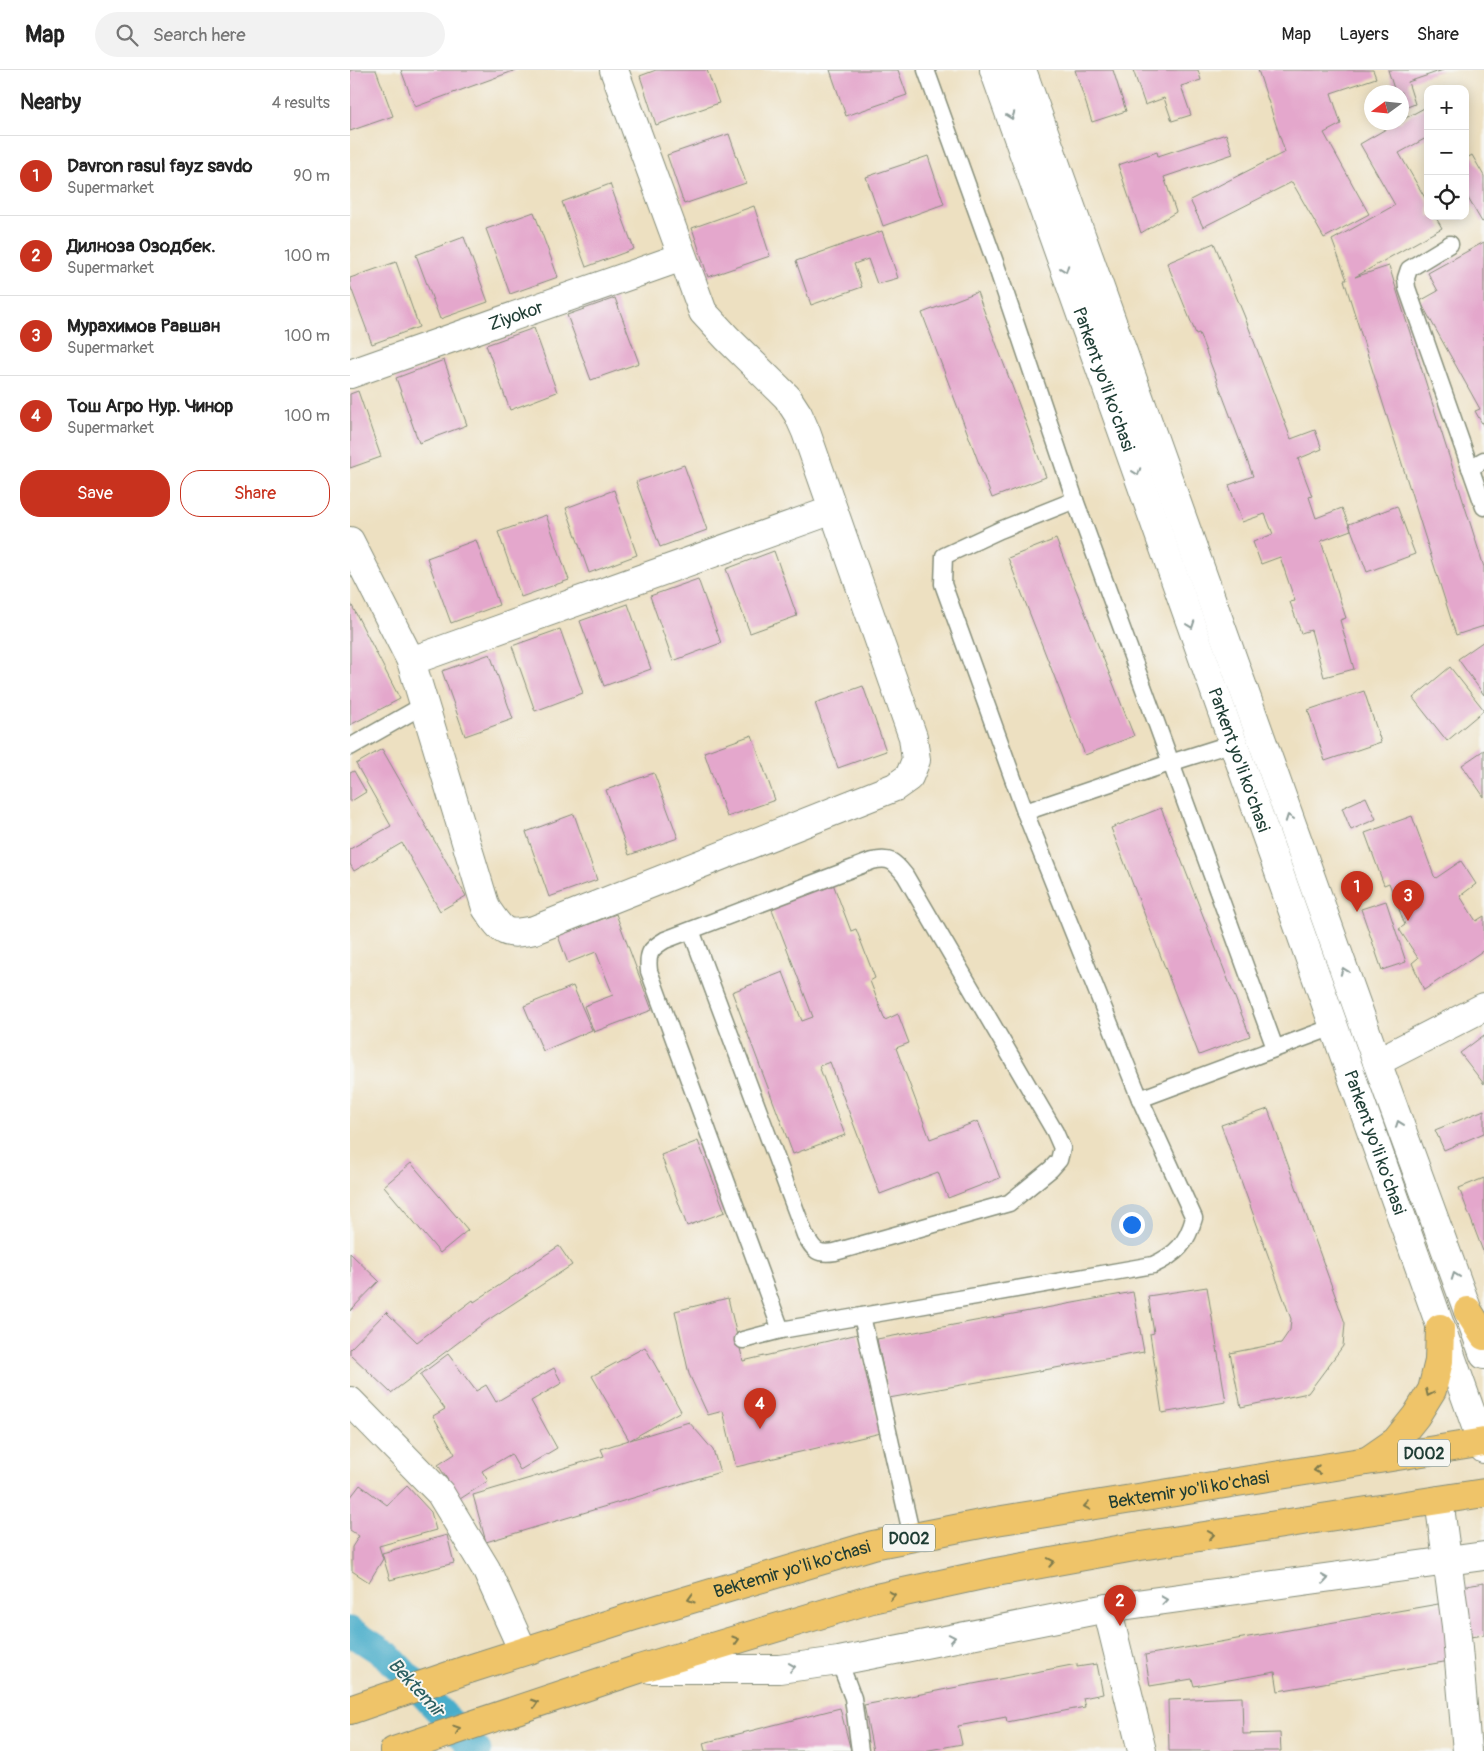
<!DOCTYPE html>
<html lang="en">
<head>
<meta charset="utf-8">
<style>
  body { margin:0; font-family:Pangolin,sans-serif; background:#f2f2f2; color:#222 }
  .controls { position:absolute; right:15px; top:15px; display:grid; overflow:hidden; border-radius:10px; box-shadow:0 2px 12px #0003 }
  .controls button { width:45px; height:45px; display:grid; place-items:center; padding:0; border:0; border-bottom:1px solid #e0e0e0; background:#fff; color:#222; font:25px sans-serif }
  .compass { position:absolute; left:1014px; top:15px; width:45px; height:45px; border-radius:50%; background:#fff; box-shadow:0 2px 12px #0003; rotate:255deg }
  .you { position:absolute; left:781px; top:1154px; width:18px; height:18px; margin:-12px; border:4px solid #fff; border-radius:50%; background:#1a73e8; box-shadow:0 0 0 8px #1a73e833 }
  .badge { display:grid; place-items:center; width:32px; height:32px; border-radius:50%; background:#c8321e; color:#fff; font-size:16px; font-weight:700 }
  .pin { position:absolute; translate:-50% -41px; filter:drop-shadow(0 1px 2px #0008) }
  .pin::after { content:''; position:absolute; top:26px; width:18px; height:15px; background:inherit; clip-path:polygon(0 0,100% 0,50% 100%) }
  .list { margin:0; padding:0; list-style:none }
  h2 { display:flex; justify-content:space-between; align-items:center; height:65px; margin:0; padding:0 20px; font-size:21px }
  h2 small { font-size:16px; font-weight:400; color:#767676 }
  .list li { display:grid; grid-template-columns:32px 1fr auto; gap:15px; align-items:center; box-sizing:border-box; height:80px; padding:0 20px; border-top:1px solid #e0e0e0 }
  .list b { display:block; font-size:19px; white-space:nowrap }
  .list p { margin:0; font-size:16px; white-space:nowrap; color:#767676 }
  .list em { font-size:16px; font-style:normal; color:#767676 }
  .actions { display:flex; gap:10px; padding:15px 20px }
  .actions a { flex:1; padding:11px 0; border:1px solid #c8321e; border-radius:20px; text-align:center; font-size:18px; color:#c8321e }
  .actions .main { background:#c8321e; color:#fff }
  .icon { flex:none; width:28px; height:28px; fill:none; stroke:currentColor; stroke-width:2; stroke-linecap:round; stroke-linejoin:round }
  .map { position:relative; flex:none; width:1134px; height:1681px; overflow:hidden }
  header { display:flex; align-items:center; gap:30px; box-sizing:border-box; height:70px; padding:0 25px; background:#fff; border-bottom:1px solid #e0e0e0 }
  header strong { font-size:24px }
  nav { display:flex; gap:28px; margin-inline-start:auto; font-size:18px }
  .search { width:350px; height:45px; background:#f2f2f2; display:flex; align-items:center; gap:12px; box-sizing:border-box; padding:0 18px; border-radius:28px; color:#767676; font-size:19px }
  main { display:flex }
  aside { flex:1; background:#fff }
  .map>svg:first-child { display:block }
</style>
</head>
<body>
<header>
<strong>Map</strong>
<div class="search"><svg class="icon" aria-label="search" viewBox="0 0 24 24"><circle cx="10" cy="10" r="6"/><path d="M15 15l6 6"/></svg>Search here</div>
<nav><a>Map</a><a>Layers</a><a>Share</a></nav>
</header>
<main>
<aside>
<h2>Nearby<small>4 results</small></h2>
<ul class="list">
<li><span class="badge">1</span><div><b>Davron rasul fayz savdo</b><p>Supermarket</p></div><em>90 m</em></li>
<li><span class="badge">2</span><div><b>Дилноза Озодбек.</b><p>Supermarket</p></div><em>100 m</em></li>
<li><span class="badge">3</span><div><b>Мурахимов Равшан</b><p>Supermarket</p></div><em>100 m</em></li>
<li><span class="badge">4</span><div><b>Тош Агро Нур. Чинор</b><p>Supermarket</p></div><em>100 m</em></li>
</ul>
<div class="actions"><a class="main">Save</a><a>Share</a></div>
</aside>
<div class="map">
<svg width="1134" height="1681" viewBox="0 0 1134 1681">
  <rect width="100%" height="100%" fill="#f6f6f2"/>
  <filter id="ink" filterUnits="userSpaceOnUse"><feTurbulence type="fractalNoise" baseFrequency=".02" numOctaves="2"/><feDisplacementMap in="SourceGraphic" scale="10" xChannelSelector="R" yChannelSelector="G"/><feConvolveMatrix kernelMatrix="1 2 1 2 8 2 1 2 1" color-interpolation-filters="sRGB"/></filter>
  <filter id="wash" filterUnits="userSpaceOnUse"><feTurbulence type="fractalNoise" baseFrequency=".0096" numOctaves="4" result="noise"/><feDisplacementMap in="SourceGraphic" scale="20" xChannelSelector="R" yChannelSelector="G"/><feGaussianBlur stdDeviation="1.12" result="paint"/><feColorMatrix in="noise" values="0 0 0 0 0 0 0 0 0 0 0 0 0 0 0 0 0 1.4 0 .05"/><feComposite in="paint" operator="in"/></filter>
  <g filter="url(#wash)">
    <rect width="100%" height="100%" fill="#ede0c1"/>
    <g fill="none" stroke-linecap="round" stroke-linejoin="round">
      <path stroke="#4aadca" stroke-width="29" d="M0,1561L37,1585L127,1681"/>
    </g>
    <g id="blocks">
      <g fill="#e4a7cc">
        <path d="M0,0H26L43,46L0,61Z"/>
        <path d="M51,0H166L65,37Z"/>
        <path d="M306,0H357L369,33L306,55L290,6Z"/>
        <path d="M480,0H548L557,25L496,46Z"/>
        <path d="M725,0H763L776,41L742,52Z"/>
        <path d="M783,0H848L851,10L831,16L841,45L822,51L814,28L795,35Z"/>
        <path d="M908,0H1023L1026,8L981,23L991,54L974,63L1019,144L974,168L942,112L853,157L840,130L935,82Z"/>
        <path d="M1038,0H1093L1058,12L1065,34L1052,39V22H1045Z"/>
        <path d="M1078,36V67L1049,83L1078,133V146H1085L1092,158L1005,207L1039,196L1134,497V556L1106,565L994,210H997L982,170L1045,135L1010,74L1048,52H1052V50Z"/>
        <path d="M379,64L396,113L334,134L317,85Z"/>
        <path d="M876,64L883,84L814,107L826,142L791,163L768,95L807,82L808,86Z"/>
        <path d="M1122,85L1134,106V151L1132,152L1115,123V89Z"/>
        <path d="M578,86L594,134L533,156L516,107Z"/>
        <path d="M260,114L284,179L236,197L212,132Z"/>
        <path d="M404,136L420,186L358,207L342,158Z"/>
        <path d="M184,142L208,207L160,224L136,159Z"/>
        <path d="M532,161L548,208L527,214L518,189L504,194L512,217L461,235L446,191Z"/>
        <path d="M114,167L138,232L90,249L66,185Z"/>
        <path d="M1134,172V357L1125,341L1130,339L1070,231L1088,221L1078,203Z"/>
        <path d="M864,173L894,245L941,369L965,360L972,379L948,389L962,426L959,427L966,448L992,438L1001,460L971,471L996,548L990,550L1004,599L974,607L961,560L951,563L940,532L945,531L930,487L911,494L903,472L923,464L915,444L892,452L879,415L903,406L849,263L846,264L817,193Z"/>
        <path d="M46,192L69,257L22,274L0,215V208Z"/>
        <path d="M627,222L696,407L642,428L572,243Z"/>
        <path d="M265,228L289,293L241,310L217,245Z"/>
        <path d="M184,258L207,322L160,340L136,275Z"/>
        <path d="M94,290L117,355L69,373L46,308Z"/>
        <path d="M8,321L31,387L0,398V324Z"/>
        <path d="M334,395L357,460L310,477L286,412Z"/>
        <path d="M264,420L287,485L239,503L216,438Z"/>
        <path d="M1047,436L1065,484L1017,502L999,454Z"/>
        <path d="M196,445L219,510L171,527L148,462Z"/>
        <path d="M706,469L784,666L735,685L658,488Z"/>
        <path d="M126,470L149,535L101,553L77,488Z"/>
        <path d="M424,481L447,546L400,563L376,499Z"/>
        <path d="M348,509L371,573L323,591L300,526Z"/>
        <path d="M0,532L50,629L0,655Z"/>
        <path d="M278,534L301,599L254,616L230,551Z"/>
        <path d="M210,559L233,623L185,641L162,576Z"/>
        <path d="M1134,571V625L1108,589Z"/>
        <path d="M140,584L163,649L115,666L92,601Z"/>
        <path d="M1100,597L1134,640L1097,671L1063,628Z"/>
        <path d="M513,616L536,681L488,698L465,633Z"/>
        <path d="M1014,621L1031,672L975,691L958,640Z"/>
        <path d="M402,665L425,730L377,747L354,682Z"/>
        <path d="M32,679L116,826L90,841L52,773L4,801L0,794V779L41,756L6,694Z"/>
        <path d="M1134,680V727L1112,695Z"/>
        <path d="M4,701L16,722L0,732V703Z"/>
        <path d="M304,703L328,768L279,785L256,720Z"/>
        <path d="M1016,727L1026,749L1001,760L992,738Z"/>
        <path d="M811,738L900,966L849,985L761,758Z"/>
        <path d="M224,744L247,810L199,827L176,762Z"/>
        <path d="M1062,746L1084,806L1086,808L1111,791L1126,814L1110,826L1126,851L1134,846V880L1074,920L1062,893L1068,888L1049,859L1055,855L1039,813L1034,815L1015,763Z"/>
        <path d="M482,811L501,861L506,859L525,908L520,911L535,950L548,944L559,973L546,978L580,1069L628,1051L650,1108L598,1128L588,1102L530,1124L480,992L469,996L495,1065L443,1084L382,922L433,902L452,951L463,947L420,834Z"/>
        <path d="M1036,831L1056,892L1032,900L1011,839Z"/>
        <path d="M266,844L302,940L244,962L234,936L263,925L246,882L218,893L208,866Z"/>
        <path d="M223,916L242,960L193,981L174,936Z"/>
        <path d="M1134,965V1014L1110,983Z"/>
        <path d="M918,1039L995,1253L993,1276L958,1323L891,1337L880,1283L931,1273L940,1260L941,1249L871,1055Z"/>
        <path d="M1134,1040V1063L1094,1080L1085,1060Z"/>
        <path d="M348,1071L375,1142L337,1156L311,1085Z"/>
        <path d="M61,1093L118,1160L90,1183L34,1116Z"/>
        <path d="M1134,1108V1184L1109,1118Z"/>
        <path d="M209,1176L222,1195L138,1250L41,1323L0,1284V1279L36,1242L67,1272L123,1230L124,1232Z"/>
        <path d="M0,1183L29,1211L0,1241Z"/>
        <path d="M857,1217L876,1332L812,1343L800,1264L804,1263L798,1226Z"/>
        <path d="M783,1222L794,1282L539,1328L527,1269Z"/>
        <path d="M378,1228L393,1291L508,1264L531,1363L386,1397L373,1341L358,1345L339,1304L325,1241Z"/>
        <path d="M295,1277L331,1341L280,1370L339,1352L363,1380L370,1402L136,1472L123,1425L254,1386L251,1379L279,1370L242,1306Z"/>
        <path d="M98,1284L126,1321L136,1315L146,1332L204,1298L212,1313L181,1331L207,1378L170,1400L161,1384L132,1401L138,1411L110,1429L88,1395L105,1384L83,1346L95,1339L70,1305Z"/>
        <path d="M10,1415L37,1435L57,1416L81,1442L86,1460L29,1476L33,1489L19,1512L2,1501V1477L9,1466L0,1460V1428Z"/>
        <path d="M97,1465L104,1493L40,1510L32,1483Z"/>
        <path d="M1134,1513V1565L1120,1567L1111,1517Z"/>
        <path d="M1094,1533L1105,1590L928,1621L925,1602L844,1616L842,1609L800,1616L795,1585Z"/>
        <path d="M727,1594V1597L747,1594L753,1624L733,1628L735,1637L657,1652L656,1647L608,1656L612,1674L574,1681H523L514,1635Z"/>
        <path d="M892,1627L893,1664L930,1663L931,1681H819L818,1630Z"/>
        <path d="M490,1638L501,1681H355L353,1673Z"/>
      </g>
    </g>
  </g>
  <g filter="url(#ink)">
    <use href="#blocks" fill-opacity="0" stroke="#868e7a" stroke-width="1"/>
    <g fill="none" stroke-linecap="round" stroke-linejoin="round">
      <defs>
        <g id="service">
          <path d="M576,0L646,195L725,430L925,978"/>
          <path d="M1100,174L1059,199L1056,208L1057,218L1134,437"/>
          <path d="M1120,398L1134,390"/>
          <path d="M0,677L74,635"/>
          <path d="M675,742L820,693L883,673"/>
          <path d="M341,860L455,1165C464,1180 466,1185 485,1182L659,1133L701,1099L709,1090L712,1078L705,1062L555,805C544,791 540,787 522,791L315,870C300,879 297,883 299,901L431,1260"/>
          <path d="M790,1029L983,957"/>
          <path d="M512,1246L803,1195C827,1184 837,1173 844,1148L790,1029L675,742L593,514L594,486L650,460L725,430"/>
          <path d="M393,1270L431,1260L512,1246L562,1467"/>
          <path d="M489,1591L503,1628L510,1681"/>
        </g>
        <g id="minor">
          <path id="s1" d="M0,304L332,187"/>
          <path d="M0,471L61,591L136,838C153,863 154,866 184,860L545,717L559,707L566,690L563,667L456,362L448,344L437,327L377,268L353,242L264,0"/>
          <path d="M61,591L483,440"/>
          <path d="M1027,992L1134,937"/>
          <path d="M0,1331L90,1423L136,1499L173,1581"/>
          <path d="M1089,1430L1106,1556L1117,1681"/>
          <path d="M757,1538L792,1681"/>
          <path d="M300,1599H429L489,1591L757,1538L1134,1486"/>
        </g>
        <g id="tertiary">
          <path id="s2" d="M644,0L1134,1379"/>
          <path d="M672,0L1027,992L1134,1285"/>
        </g>
        <g id="trunk">
          <path d="M1118,1241L1134,1266"/>
          <path d="M1020,1389L1046,1371L1066,1346L1082,1320L1089,1291L1090,1258"/>
          <path id="s3" d="M0,1640L116,1600L281,1547L523,1475L646,1451L1134,1372"/>
          <path d="M44,1681L289,1599L522,1529L646,1502L784,1477L1134,1423"/>
        </g>
      </defs>
      <use href="#service" stroke="#868e7a" stroke-width="19"/>
      <use href="#minor" stroke="#868e7a" stroke-width="30"/>
      <use href="#tertiary" stroke="#868e7a" stroke-width="30"/>
      <use href="#trunk" stroke="#868e7a" stroke-width="30"/>
      <use href="#service" stroke="#fff" stroke-width="16"/>
      <use href="#minor" stroke="#fff" stroke-width="28"/>
      <use href="#tertiary" stroke="#fff" stroke-width="28"/>
      <use href="#trunk" stroke="#efc469" stroke-width="28"/>
    </g>
    <defs><path id="oneway-chevron" d="M-2-3.5L2.5 0L-2 3.5" fill="none" stroke-width="1.6" stroke-linecap="round" stroke-linejoin="round" transform="scale(1.25)"/></defs>
    <g stroke="#8f9e9a">
      <use href="#oneway-chevron" transform="translate(661 46) rotate(70)"/>
      <use href="#oneway-chevron" transform="translate(715 199) rotate(70)"/>
      <use href="#oneway-chevron" transform="translate(787 402) rotate(70)"/>
      <use href="#oneway-chevron" transform="translate(841 555) rotate(70)"/>
      <use href="#oneway-chevron" transform="translate(939 748) rotate(-110)"/>
      <use href="#oneway-chevron" transform="translate(994 901) rotate(-110)"/>
      <use href="#oneway-chevron" transform="translate(1049 1054) rotate(-110)"/>
      <use href="#oneway-chevron" transform="translate(1105 1206) rotate(-110)"/>
      <use href="#oneway-chevron" transform="translate(975 1509) rotate(-8)"/>
      <use href="#oneway-chevron" transform="translate(814 1530) rotate(-8)"/>
      <use href="#oneway-chevron" transform="translate(602 1568) rotate(-11)"/>
      <use href="#oneway-chevron" transform="translate(442 1597) rotate(-8)"/>
    </g>
    <g stroke="#7d7a4c">
      <use href="#oneway-chevron" transform="translate(1079 1323) rotate(115)"/>
      <use href="#oneway-chevron" transform="translate(967 1400) rotate(171)"/>
      <use href="#oneway-chevron" transform="translate(737 1436) rotate(171)"/>
      <use href="#oneway-chevron" transform="translate(861 1465) rotate(-9)"/>
      <use href="#oneway-chevron" transform="translate(701 1492) rotate(-10)"/>
      <use href="#oneway-chevron" transform="translate(542 1525) rotate(-12)"/>
      <use href="#oneway-chevron" transform="translate(341 1529) rotate(163)"/>
      <use href="#oneway-chevron" transform="translate(386 1570) rotate(-17)"/>
      <use href="#oneway-chevron" transform="translate(185 1633) rotate(-18)"/>
      <use href="#oneway-chevron" transform="translate(107 1659) rotate(-19)"/>
    </g>
  </g>
  <g text-anchor="middle" stroke-width="4" stroke-linejoin="round" paint-order="stroke">
    <g fill="#f6f6f2" stroke="#60746d" stroke-width="1">
      <rect x="1048" y="1369.5" width="52" height="27" rx="4"/>
      <rect x="533" y="1454.5" width="52" height="27" rx="4"/>
    </g>
    <g font-size="16" font-weight="bold" fill="#1f3d34">
      <text x="1074" y="1389">D002</text>
      <text x="559" y="1474">D002</text>
    </g>
    <g font-size="18" fill="#1f3d34" stroke="#f6f6f2">
      <text dy="6" stroke="none"><textPath href="#s1" startOffset="176">Ziyokor</textPath></text>
      <text dy="6" stroke="none"><textPath href="#s2" startOffset="328">Parkent yo'li ko'chasi</textPath></text>
      <text dy="6" stroke="none"><textPath href="#s2" startOffset="732">Parkent yo'li ko'chasi</textPath></text>
      <text dy="6" stroke="none"><textPath href="#s2" startOffset="1138">Parkent yo'li ko'chasi</textPath></text>
      <text dy="6" stroke="none"><textPath href="#s3" startOffset="869">Bektemir yo'li ko'chasi</textPath></text>
      <text dy="6" stroke="none"><textPath href="#s3" startOffset="464">Bektemir yo'li ko'chasi</textPath></text>
    </g>
    <g font-size="19" font-style="italic" fill="#2c5f61" stroke="#f6f6f2">
      <text transform="translate(67 1617) rotate(47)" y="7">Bektemir</text>
    </g>
  </g>
</svg>
<div class="controls">
<button>+</button>
<button>−</button>
<button><svg class="icon" aria-label="locate" viewBox="0 0 24 24"><circle cx="12" cy="12" r="6"/><path d="M12 2v4M12 18v4M2 12h4M18 12h4"/></svg></button>
</div>
<svg class="compass" viewBox="-18 -18 36 36"><path d="M0-13l5 13h-10z" fill="#e53935"/><path d="M0 13l5-13h-10z" fill="#767676"/></svg>
<div class="you"></div>
<div class="pin badge" style="left:1007px;top:842px">1</div>
<div class="pin badge" style="left:770px;top:1556px">2</div>
<div class="pin badge" style="left:1058px;top:851px">3</div>
<div class="pin badge" style="left:410px;top:1359px">4</div>
</div>
</main>
</body>
</html>
